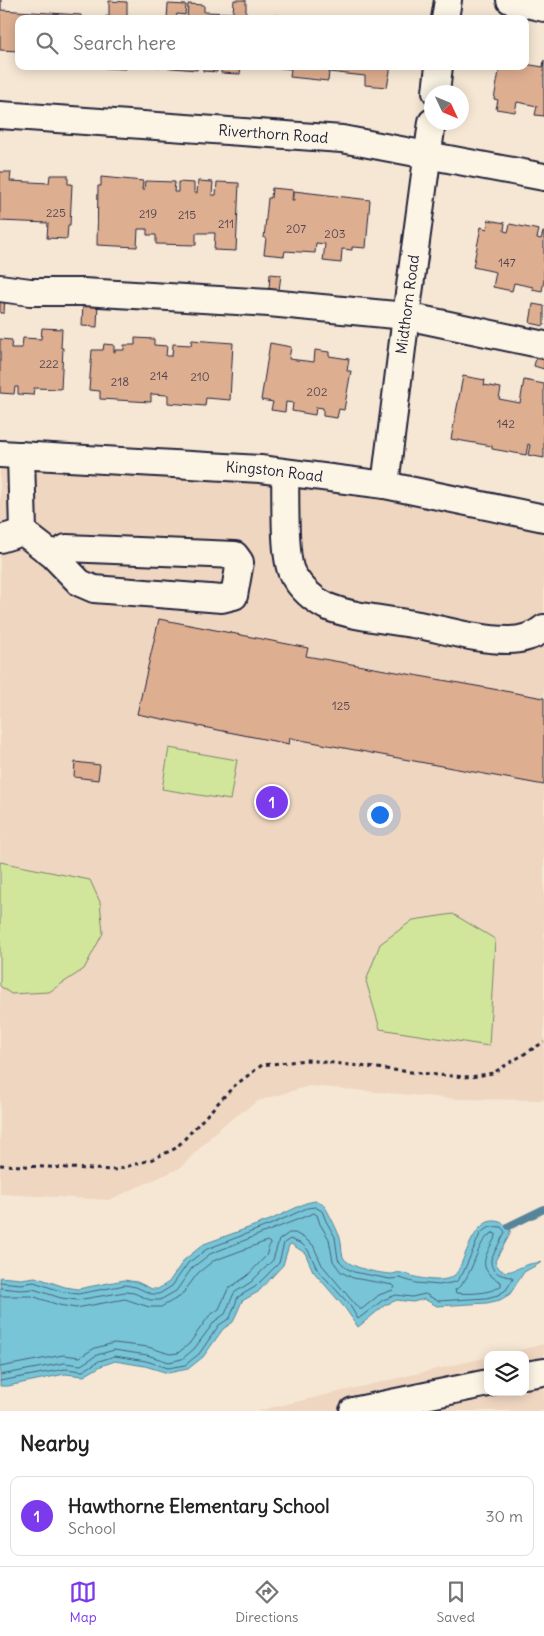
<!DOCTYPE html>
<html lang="en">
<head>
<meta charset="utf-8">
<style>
  body { margin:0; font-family:Delius,sans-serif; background:#f6f6f6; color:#222 }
  .controls { position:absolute; right:15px; bottom:15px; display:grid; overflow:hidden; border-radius:10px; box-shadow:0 2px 12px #0003 }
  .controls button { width:45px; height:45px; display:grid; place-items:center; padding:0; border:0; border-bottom:1px solid #e0e0e0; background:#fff; color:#222; font:25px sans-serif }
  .compass { position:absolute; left:424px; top:85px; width:45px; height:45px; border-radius:50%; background:#fff; box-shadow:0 2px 12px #0003; rotate:134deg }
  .you { position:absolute; left:379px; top:814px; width:18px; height:18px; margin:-12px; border:4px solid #fff; border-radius:50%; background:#1a73e8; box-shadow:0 0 0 8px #1a73e833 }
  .badge { display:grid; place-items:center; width:32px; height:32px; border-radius:50%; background:#7c3aed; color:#fff; font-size:16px; font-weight:700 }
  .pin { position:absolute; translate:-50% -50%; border:2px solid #fff; box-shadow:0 1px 5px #0006 }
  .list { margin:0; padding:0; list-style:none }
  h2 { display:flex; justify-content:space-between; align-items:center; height:65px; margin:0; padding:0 20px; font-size:21px }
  h2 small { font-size:16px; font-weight:400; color:#767676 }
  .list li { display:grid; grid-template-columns:32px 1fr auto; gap:15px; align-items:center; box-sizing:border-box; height:80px; margin:0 10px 10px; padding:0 10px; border:1px solid #e0e0e0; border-radius:10px }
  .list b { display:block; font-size:19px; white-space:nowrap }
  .list p { margin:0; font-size:16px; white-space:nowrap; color:#767676 }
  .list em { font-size:16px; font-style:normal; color:#767676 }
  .icon { flex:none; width:28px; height:28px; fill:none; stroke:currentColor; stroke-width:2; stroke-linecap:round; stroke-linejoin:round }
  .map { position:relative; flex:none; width:544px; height:1411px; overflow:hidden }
  .search { position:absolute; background:#fff; box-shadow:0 2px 12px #0003; left:15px; right:15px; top:15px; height:55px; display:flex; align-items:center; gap:12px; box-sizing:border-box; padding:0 18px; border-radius:10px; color:#767676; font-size:19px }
  .sheet { height:155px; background:#fff }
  nav { display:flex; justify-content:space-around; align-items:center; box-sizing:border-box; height:70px; border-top:1px solid #e0e0e0; background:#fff; font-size:14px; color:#767676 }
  nav a { display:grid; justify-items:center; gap:2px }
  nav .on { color:#7c3aed }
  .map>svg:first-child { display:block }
</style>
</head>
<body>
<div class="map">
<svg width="544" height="1411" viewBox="0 0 544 1411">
  <rect width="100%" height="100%" fill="#f6e7d4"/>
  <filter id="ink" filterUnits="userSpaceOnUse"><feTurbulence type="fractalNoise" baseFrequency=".02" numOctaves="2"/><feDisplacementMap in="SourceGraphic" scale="10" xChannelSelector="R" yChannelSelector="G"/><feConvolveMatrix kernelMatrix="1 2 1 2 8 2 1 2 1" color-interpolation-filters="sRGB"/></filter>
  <g filter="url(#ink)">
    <g fill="#efd6c0">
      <path d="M0,454L260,469L544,518V1100L457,1099L309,1086L258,1101L222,1126L180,1168L109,1200L0,1194Z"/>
      <path d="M544,1344V1411H257L488,1357V1392H525V1355H500Z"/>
    </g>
    <g fill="#d2e69b" stroke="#7a846b">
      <path d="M169,748L237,760L230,800L162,789Z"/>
      <path d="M0,862L90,880L100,902L103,933L84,969L49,992L11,994L0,986Z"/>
      <path d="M453,914L495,939L489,1046L380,1029L366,981L380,944L413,920Z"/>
    </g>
    <path fill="#78c5d7" stroke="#568499" d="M315,1201C320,1202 322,1203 325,1207C327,1209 340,1236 340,1238C342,1244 341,1252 343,1257C348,1268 382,1274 393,1274C396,1273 398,1272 401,1273C406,1273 411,1276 415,1277C429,1280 450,1284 458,1271C468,1250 480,1202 511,1229L509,1236L495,1261C502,1281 517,1267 530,1264C533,1263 538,1263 542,1262L524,1272L510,1294L500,1300L487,1303L437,1306L424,1299L413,1302L397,1300L385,1305L358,1327L345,1308L313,1271L305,1253L291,1244L289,1245L283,1265L258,1292L242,1301L233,1322L223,1329L203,1357L188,1369L168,1373L145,1366L115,1361L101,1366L84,1376L65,1374L8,1386H0V1277L21,1279L35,1277L65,1287L78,1289L124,1280L137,1282L152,1289H158L169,1282L184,1260L204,1244L270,1220L306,1203Z"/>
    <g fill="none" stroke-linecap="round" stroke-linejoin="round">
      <g stroke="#446379" stroke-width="1">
        <path d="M493,1233L496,1234V1236C485,1256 475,1269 501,1282V1286C489,1294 470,1294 456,1293L455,1290C475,1278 475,1239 493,1233Z"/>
        <path d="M0,1282L21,1284L34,1282L63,1292L78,1294L125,1285L136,1287L151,1294H159L172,1286L188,1263L207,1249L272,1224L307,1208L315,1207L322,1211L326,1221L335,1237L338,1259L346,1268L354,1272L390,1279L400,1278L416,1283L439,1285L456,1282L463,1273L480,1234C486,1227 493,1226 501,1227L505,1232L491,1259C490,1272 500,1276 512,1277L513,1279L506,1290L498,1295L486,1298L438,1301L425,1294L412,1297L396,1295L383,1300L358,1319L349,1304L317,1269L308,1250L302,1244L290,1239L284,1243L279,1263L255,1287L238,1297L230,1318L219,1325L199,1354L185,1365L168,1368L146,1361L115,1356L99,1361L83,1371L65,1369L0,1381"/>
        <path d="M0,1288L21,1290L33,1289L61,1298L77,1300L125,1292L134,1293L150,1300H160L176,1291L192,1268L210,1254L314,1213L317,1215L320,1224L329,1239L333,1261L341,1272L353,1278L393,1285L395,1287L393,1290L379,1295L362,1309H359L322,1265L313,1245L304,1238L295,1233H289L279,1240L273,1260L251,1282L234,1293L225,1314L215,1321L194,1349L182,1359L169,1362L147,1355L114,1350L97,1355L81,1365L64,1363L0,1375"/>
        <path d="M0,1296H32L59,1305L76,1308L125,1299L149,1307H161L181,1296L198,1273L213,1261L267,1241L270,1243L266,1256L247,1276L228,1289L219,1309L209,1316L189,1344L178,1353L170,1354L148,1347L114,1343L95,1348L80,1357L63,1355L0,1367"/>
      </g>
      <path stroke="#568499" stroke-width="8" d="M509,1226L544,1209"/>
    </g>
    <g fill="#deae90" stroke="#22223b">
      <path d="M0,0H1V10L81,15V19H19V51L0,50Z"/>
      <path d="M234,0H246V19H187L188,4L204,5V12L233,13Z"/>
      <path d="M109,1L127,2V18L144,19H106V16L109,17Z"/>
      <path d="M168,4L186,5L185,15L177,14L176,18L183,19H167Z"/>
      <path d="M275,15L294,17V19H275Z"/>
      <path d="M544,60V116L535,115L537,106L517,102L515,112L496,109L498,100L494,99L500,66H525V64L543,67Z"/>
      <path d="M105,66H126V69L105,68Z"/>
      <path d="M148,66H198L197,70Z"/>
      <path d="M203,66H217V72L203,71Z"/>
      <path d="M221,66H241L240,74L221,73Z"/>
      <path d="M391,66L387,87L365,85V76L329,72L328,81L290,77L291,69L268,67Z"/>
      <path d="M0,172H11L10,181L49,183L50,175H68V184H72L70,225H68L67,239L47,238L48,223L0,221Z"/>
      <path d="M101,177L143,181L142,190H144L145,181L175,182L174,192H178V182L194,183V193H197L198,181L213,182L212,195H216L217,182L239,183L236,251L214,250L215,233H196V245L156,244V235H147V229H138L137,247L97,245L98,186H101Z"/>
      <path d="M272,188L293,190L292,200H294V191L370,200L366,248L352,247V250L342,249L341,263L323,261L325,244L316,243L315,253L285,251L284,256L264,254L266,238H264L268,198H271Z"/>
      <path d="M488,220L505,223L504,231L508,232L510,224L539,230L537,238L541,239L543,232H544V280L542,291L532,289L533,287L514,283L512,291L493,287L496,272L473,267L481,227L487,229Z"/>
      <path d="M270,274L281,275L279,290L269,289Z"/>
      <path d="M0,295H5L4,313H0Z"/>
      <path d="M83,301L98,302L97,327L82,326Z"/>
      <path d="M533,304L544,306V326L530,323Z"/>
      <path d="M42,328L62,329L61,348H63L61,389L34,388L33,395L18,394V387H15L14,394L0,393V339L12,340L11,348H22L23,338L41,339Z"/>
      <path d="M135,338L154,339V345L167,346L166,356H172L173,344L191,345L192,340L233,343L230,400L206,398L205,406L168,403V395L151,394V402L100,399V391L89,390L92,350H103L104,344L114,345V352H115V350H124V345H135Z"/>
      <path d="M270,343L291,347L289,359L314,362L315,350L329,352V356L349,359L347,371H351L344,410L339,409L337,418L323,416V408L316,407L315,415L292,411L293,403L286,402L285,412L271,410L273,402L261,400Z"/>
      <path d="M537,354L544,356V369L534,366Z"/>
      <path d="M463,376L485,380L484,385L501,388L499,399L520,403L524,380L544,384V458L528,455L530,445L528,444L526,455L492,449V446L451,439Z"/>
      <path d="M159,619L308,648L306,656L544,698V785L290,738L289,744L137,714Z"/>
      <path d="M75,762L100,765L98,780L74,777Z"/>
    </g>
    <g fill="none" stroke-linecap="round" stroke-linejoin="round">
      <defs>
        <g id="minor">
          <path d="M510,0L544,8"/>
          <path d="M445,19L448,0"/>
          <path d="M436,92L439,66"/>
          <path id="s1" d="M0,115L342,139L544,177"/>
          <path d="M0,288L30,292H83L269,303L406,316L544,345"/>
          <path id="s2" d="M0,454L260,469L385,485L544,518"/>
          <path d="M21,455L23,532L54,556L80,583L94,589L222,599L234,596L240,562L235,555L66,548L54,556"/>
          <path d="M285,473C286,494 283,560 293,575C301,588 312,599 326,606C350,617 392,620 419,625C449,631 478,640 509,640C521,640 535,636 544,628"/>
          <path id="s3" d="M385,485L406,316L432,122"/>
          <path d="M0,539L23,532"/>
          <path d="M525,1375L544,1372"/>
          <path d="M353,1411L488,1383"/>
        </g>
      </defs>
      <use href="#minor" stroke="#22223b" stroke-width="30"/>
      <path stroke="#22223b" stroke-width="3" stroke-dasharray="4 4" stroke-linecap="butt" d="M0,1165L115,1170L153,1159L176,1148L234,1086L262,1065L307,1060L437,1075L471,1077L493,1073L544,1042"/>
      <use href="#minor" stroke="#fcf5e5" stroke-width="26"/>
    </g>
  </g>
  <g text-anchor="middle" stroke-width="4.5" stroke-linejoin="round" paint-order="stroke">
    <g font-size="12" fill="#514550">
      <text x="56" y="217">225</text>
      <text x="148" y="218">219</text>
      <text x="187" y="219">215</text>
      <text x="226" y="228">211</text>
      <text x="296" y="233">207</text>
      <text x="335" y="238">203</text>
      <text x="507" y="267">147</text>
      <text x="49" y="368">222</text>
      <text x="159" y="380">214</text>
      <text x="200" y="381">210</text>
      <text x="120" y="386">218</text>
      <text x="317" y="396">202</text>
      <text x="506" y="428">142</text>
      <text x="341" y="710">125</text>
    </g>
    <g font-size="15" fill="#22223b" stroke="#fcf5e5">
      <text dy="5" stroke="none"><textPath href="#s1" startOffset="274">Riverthorn Road</textPath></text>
      <text dy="5" stroke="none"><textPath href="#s3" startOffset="182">Midthorn Road</textPath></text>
      <text dy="5" stroke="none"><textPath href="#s2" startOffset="275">Kingston Road</textPath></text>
    </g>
  </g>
</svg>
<div class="controls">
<button><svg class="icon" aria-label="layers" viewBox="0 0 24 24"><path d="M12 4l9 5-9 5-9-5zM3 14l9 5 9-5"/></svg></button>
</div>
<svg class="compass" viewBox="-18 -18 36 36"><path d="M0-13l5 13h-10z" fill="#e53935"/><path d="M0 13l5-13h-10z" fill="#767676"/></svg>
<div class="you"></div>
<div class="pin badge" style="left:272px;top:802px">1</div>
<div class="search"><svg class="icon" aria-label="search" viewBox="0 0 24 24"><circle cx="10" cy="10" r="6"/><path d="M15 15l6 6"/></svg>Search here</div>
</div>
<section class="sheet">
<h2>Nearby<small></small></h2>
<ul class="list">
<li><span class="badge">1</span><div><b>Hawthorne Elementary School</b><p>School</p></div><em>30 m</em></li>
</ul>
</section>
<nav>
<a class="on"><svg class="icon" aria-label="map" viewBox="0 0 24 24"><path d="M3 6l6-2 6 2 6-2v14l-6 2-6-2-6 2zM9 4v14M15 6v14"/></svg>Map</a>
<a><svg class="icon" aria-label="directions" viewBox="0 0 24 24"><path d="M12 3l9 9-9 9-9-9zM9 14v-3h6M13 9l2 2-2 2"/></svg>Directions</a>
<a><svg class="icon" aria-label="saved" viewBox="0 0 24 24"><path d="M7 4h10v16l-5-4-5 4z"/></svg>Saved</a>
</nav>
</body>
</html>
